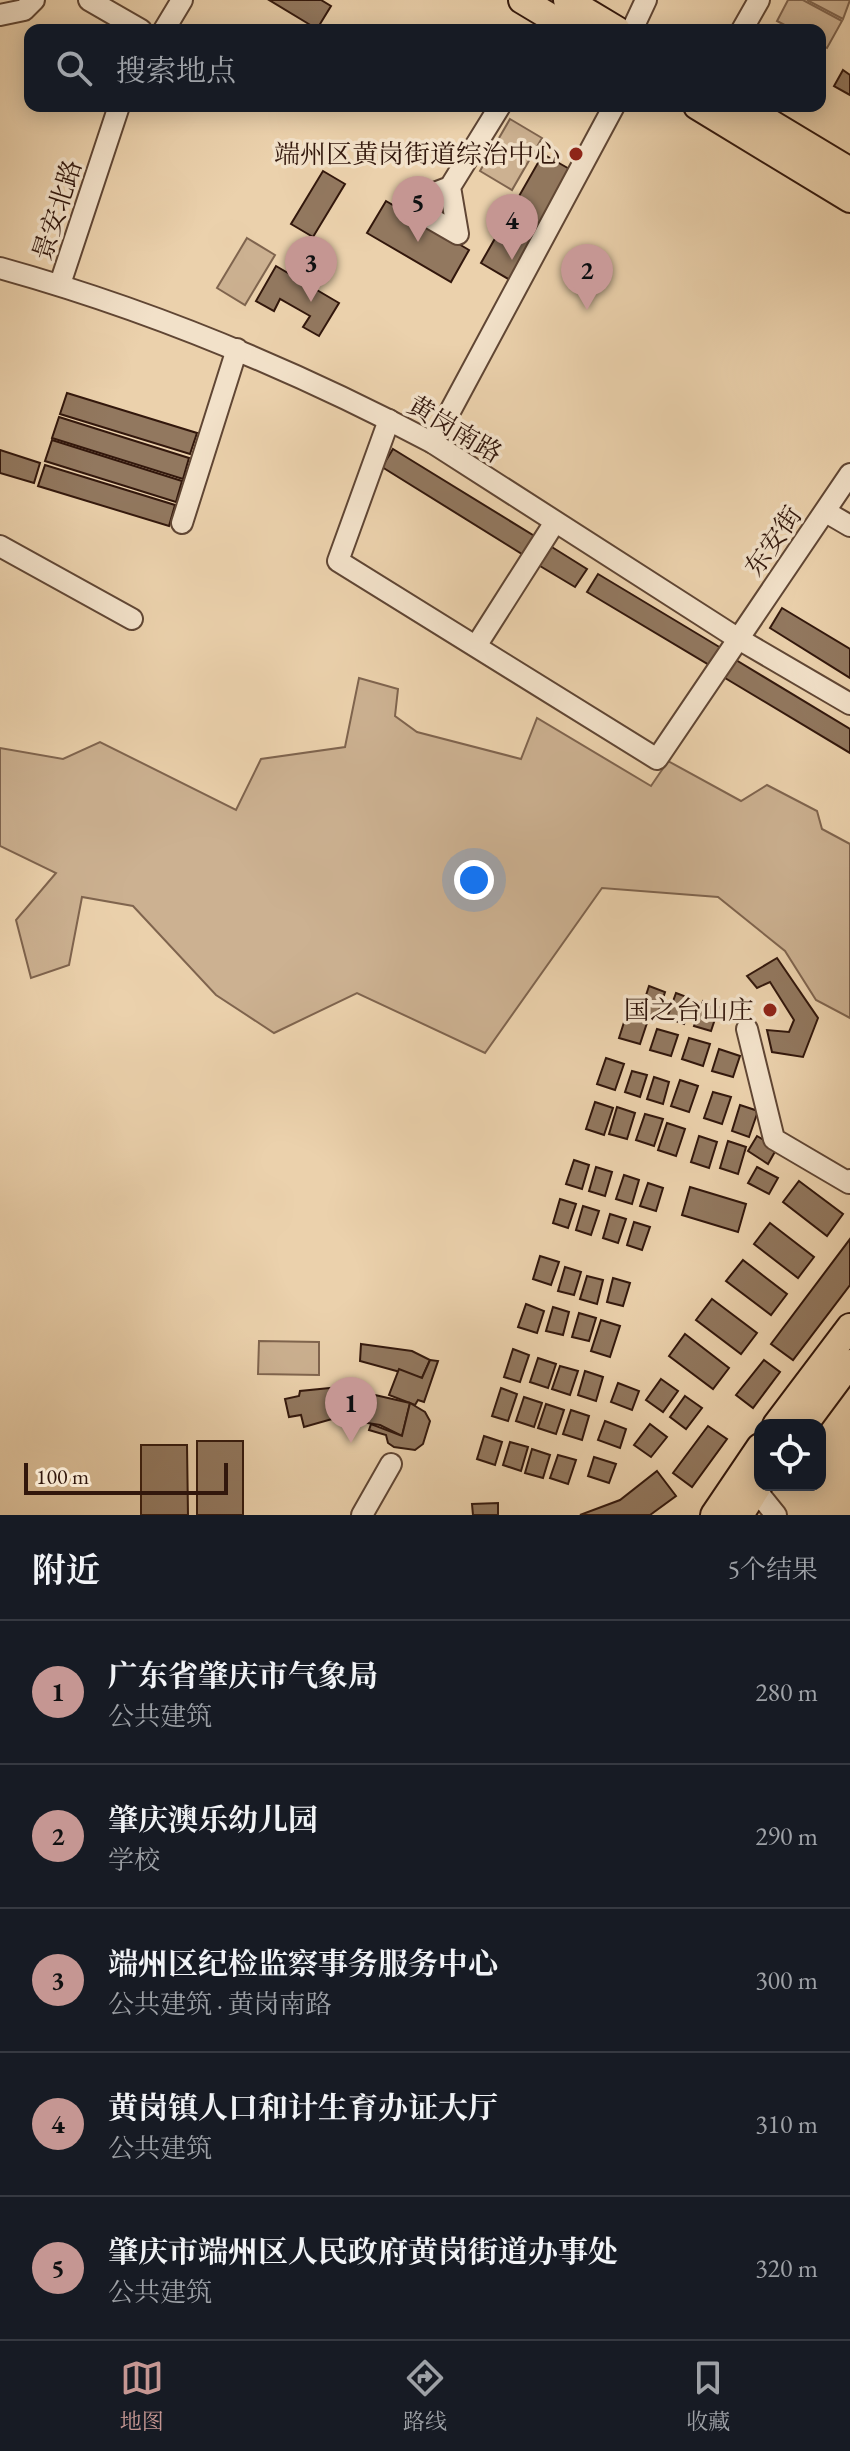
<!DOCTYPE html>
<html lang="zh">
<head>
<meta charset="utf-8">
<style>
  body { margin:0; font-family:"EB Garamond","Noto Serif SC",serif; background:#242831; color:#f1f3f6 }
  .controls { position:absolute; right:24px; bottom:24px; display:grid; overflow:hidden; border-radius:16px; box-shadow:0 4px 20px #0003 }
  .controls button { width:72px; height:72px; display:grid; place-items:center; padding:0; border:0; border-bottom:2px solid #363941; background:#171b24; color:#f1f3f6; font:40px sans-serif }
  .scale { position:absolute; left:24px; bottom:20px; width:204px; box-sizing:border-box; padding-left:8px; border:4px solid #32170c; border-top:0; font-size:22px; line-height:28px; white-space:nowrap; color:#32170c; -webkit-text-stroke:6px #f2e1c9; paint-order:stroke }
  .you { position:absolute; left:474px; top:880px; width:28px; height:28px; margin:-20px; border:6px solid #fff; border-radius:50%; background:#1a73e8; box-shadow:0 0 0 12px #1a73e833 }
  .badge { display:grid; place-items:center; width:52px; height:52px; border-radius:50%; background:#c59692; color:#111; font-size:26px; font-weight:700 }
  .pin { position:absolute; translate:-50% -66px; filter:drop-shadow(0 2px 4px #0008) }
  .pin::after { content:''; position:absolute; top:42px; width:28px; height:24px; background:inherit; clip-path:polygon(0 0,100% 0,50% 100%) }
  .list { margin:0; padding:0; list-style:none }
  h2 { display:flex; justify-content:space-between; align-items:center; height:104px; margin:0; padding:0 32px; font-size:34px }
  h2 small { font-size:26px; font-weight:400; color:#9ea1a6 }
  .list li { display:grid; grid-template-columns:52px 1fr auto; gap:24px; align-items:center; box-sizing:border-box; height:144px; padding:0 32px; border-top:2px solid #363941 }
  .list b { display:block; font-size:30px; white-space:nowrap }
  .list p { margin:0; font-size:26px; white-space:nowrap; color:#9ea1a6 }
  .list em { font-size:26px; font-style:normal; color:#9ea1a6 }
  .icon { flex:none; width:44px; height:44px; fill:none; stroke:currentColor; stroke-width:2; stroke-linecap:round; stroke-linejoin:round }
  .map { position:relative; flex:none; width:850px; height:1515px; overflow:hidden }
  .search { position:absolute; background:#171b24; box-shadow:0 4px 20px #0003; left:24px; right:24px; top:24px; height:88px; display:flex; align-items:center; gap:20px; box-sizing:border-box; padding:0 28px; border-radius:16px; color:#9ea1a6; font-size:30px }
  .sheet { height:824px; background:#171b24 }
  nav { display:flex; justify-content:space-around; align-items:center; box-sizing:border-box; height:112px; border-top:2px solid #363941; background:#171b24; font-size:22px; color:#9ea1a6 }
  nav a { display:grid; justify-items:center; gap:4px }
  nav .on { color:#c59692 }
  .map>svg:first-child { display:block }
</style>
</head>
<body>
<div class="map">
<svg width="850" height="1515" viewBox="0 0 850 1515">
  <rect width="100%" height="100%" fill="#ebd1ac"/>
  <filter id="stains"><feTurbulence type="fractalNoise" baseFrequency=".0025" numOctaves="4"/><feColorMatrix values="0 0 0 0 .2 0 0 0 0 .09 0 0 0 0 .02 0 0 0 .5 -.17"/></filter>
  <radialGradient id="worn" r=".72"><stop offset=".6" stop-color="#630" stop-opacity="0"/><stop offset="1" stop-color="#630" stop-opacity=".3"/></radialGradient>
  <g fill="#ccb191" stroke="#7f644e" stroke-width="2">
    <path d="M788,0H803L842,21L827,48L820,44V30H794L777,21Z"/>
    <path d="M807,0H850L843,19Z"/>
    <path d="M510,119L542,138L512,190L480,171Z"/>
    <path d="M247,238L275,255L245,305L217,288Z"/>
    <path d="M359,678L398,689L395,716L417,732L521,759L537,718L651,786L668,761L741,801L767,785L817,811L822,829L850,844V1018L816,1000L785,951L718,897L602,888L485,1053L357,993L274,1033L216,995L133,906L82,897L69,965L31,978L16,920L56,873L0,846V748L63,759L100,742L236,810L261,759L345,747Z"/>
    <path d="M259,1341L319,1342V1375L258,1374Z"/>
  </g>
  <g fill="#92785f" stroke="#32170c" stroke-width="2">
    <path d="M269,0H321L331,6L317,29Z"/>
    <path d="M843,70L850,75V95L834,86Z"/>
    <path d="M543,154L573,171L510,280L481,263Z"/>
    <path d="M323,171L345,184L313,237L291,224Z"/>
    <path d="M386,201L469,250L451,282L367,233Z"/>
    <path d="M276,266L339,303L319,336L303,327L310,316L280,299L274,311L256,301Z"/>
    <path d="M67,393L197,433L190,454L60,414Z"/>
    <path d="M59,417L189,458L183,479L52,438Z"/>
    <path d="M52,440L182,481L176,502L45,461Z"/>
    <path d="M393,449L541,540L530,559L382,467Z"/>
    <path d="M0,450L40,463L34,483L0,473Z"/>
    <path d="M45,465L175,505L169,526L38,486Z"/>
    <path d="M547,544L587,569L575,587L535,563Z"/>
    <path d="M598,574L721,648L711,666L587,592Z"/>
    <path d="M782,608L850,649V678L770,628Z"/>
    <path d="M731,657L850,729V753L720,675Z"/>
    <path d="M777,958L818,1018L803,1057L772,1052L767,1030L789,1032L794,1020L770,982L757,988L747,976Z"/>
    <path d="M649,986L665,992L657,1017L641,1011Z"/>
    <path d="M676,993L692,999L684,1024L667,1018Z"/>
    <path d="M703,1001L719,1007L711,1031L694,1026Z"/>
    <path d="M626,1016L647,1023L640,1044L619,1038Z"/>
    <path d="M657,1029L678,1035L671,1056L650,1050Z"/>
    <path d="M689,1038L710,1044L703,1066L682,1059Z"/>
    <path d="M719,1049L740,1056L733,1077L712,1071Z"/>
    <path d="M606,1058L624,1064L615,1090L597,1084Z"/>
    <path d="M632,1071L647,1075L640,1097L625,1092Z"/>
    <path d="M654,1077L669,1082L663,1104L647,1099Z"/>
    <path d="M680,1080L698,1086L689,1112L671,1106Z"/>
    <path d="M713,1092L731,1097L722,1124L704,1118Z"/>
    <path d="M595,1102L613,1108L604,1135L586,1129Z"/>
    <path d="M740,1105L758,1111L749,1137L732,1131Z"/>
    <path d="M617,1107L635,1113L627,1139L609,1134Z"/>
    <path d="M645,1114L663,1119L654,1146L636,1140Z"/>
    <path d="M667,1123L685,1129L676,1156L658,1150Z"/>
    <path d="M699,1136L717,1142L709,1168L691,1162Z"/>
    <path d="M757,1136L777,1148L768,1164L748,1151Z"/>
    <path d="M728,1141L746,1147L738,1174L720,1168Z"/>
    <path d="M574,1160L589,1165L582,1189L566,1184Z"/>
    <path d="M596,1167L612,1172L605,1196L589,1191Z"/>
    <path d="M757,1167L778,1178L769,1194L748,1183Z"/>
    <path d="M624,1175L639,1180L632,1204L616,1199Z"/>
    <path d="M799,1181L843,1214L827,1236L783,1202Z"/>
    <path d="M648,1183L663,1188L656,1211L640,1206Z"/>
    <path d="M690,1187L746,1204L738,1232L682,1215Z"/>
    <path d="M560,1199L576,1204L568,1228L553,1223Z"/>
    <path d="M583,1206L599,1211L591,1235L576,1230Z"/>
    <path d="M610,1214L626,1219L618,1243L603,1238Z"/>
    <path d="M634,1222L650,1227L642,1250L627,1245Z"/>
    <path d="M770,1223L814,1257L798,1278L754,1244Z"/>
    <path d="M850,1239V1285L793,1360L771,1344Z"/>
    <path d="M540,1256L559,1262L551,1285L533,1279Z"/>
    <path d="M743,1260L787,1294L771,1315L726,1281Z"/>
    <path d="M565,1267L581,1272L574,1295L558,1291Z"/>
    <path d="M587,1276L603,1280L597,1304L580,1299Z"/>
    <path d="M613,1278L630,1283L623,1306L607,1302Z"/>
    <path d="M712,1299L757,1333L741,1354L696,1320Z"/>
    <path d="M526,1304L544,1311L537,1333L518,1327Z"/>
    <path d="M553,1307L569,1312L563,1335L546,1331Z"/>
    <path d="M579,1313L596,1318L589,1341L572,1337Z"/>
    <path d="M601,1320L620,1326L610,1357L591,1351Z"/>
    <path d="M685,1334L729,1368L713,1389L669,1356Z"/>
    <path d="M361,1344L412,1351L430,1360L422,1378L360,1361Z"/>
    <path d="M513,1349L529,1355L520,1382L504,1377Z"/>
    <path d="M538,1358L556,1364L548,1388L530,1382Z"/>
    <path d="M430,1360L438,1361L424,1402L418,1400L415,1405L389,1395L399,1369L422,1378Z"/>
    <path d="M764,1360L780,1372L753,1408L736,1395Z"/>
    <path d="M560,1366L578,1371L570,1395L552,1389Z"/>
    <path d="M585,1371L603,1377L596,1401L578,1395Z"/>
    <path d="M661,1379L678,1391L663,1412L646,1400Z"/>
    <path d="M618,1383L639,1391L632,1410L611,1402Z"/>
    <path d="M340,1387L410,1403L402,1436L380,1425L355,1421L332,1419L304,1427L301,1415L289,1417L285,1399L299,1396L300,1391Z"/>
    <path d="M501,1388L517,1394L508,1421L492,1416Z"/>
    <path d="M685,1396L702,1408L686,1429L670,1417Z"/>
    <path d="M524,1397L542,1403L534,1427L516,1421Z"/>
    <path d="M410,1403L425,1412L430,1421L423,1444L415,1450L394,1447L388,1443L386,1435L369,1430L371,1424L402,1436Z"/>
    <path d="M546,1404L564,1410L556,1434L538,1428Z"/>
    <path d="M571,1410L589,1416L582,1440L563,1434Z"/>
    <path d="M605,1421L626,1429L620,1448L598,1440Z"/>
    <path d="M650,1424L667,1437L651,1457L634,1445Z"/>
    <path d="M708,1426L727,1439L692,1487L673,1473Z"/>
    <path d="M484,1436L502,1442L495,1465L477,1459Z"/>
    <rect x="197" y="1441" width="46" height="74"/>
    <path d="M510,1442L528,1447L521,1471L503,1465Z"/>
    <path d="M141,1445H187L188,1515H141Z"/>
    <path d="M532,1449L550,1455L543,1478L525,1473Z"/>
    <path d="M558,1455L576,1460L568,1484L550,1478Z"/>
    <path d="M594,1457L616,1464L609,1483L588,1476Z"/>
    <path d="M657,1471L676,1496L650,1515H580L620,1500Z"/>
    <path d="M498,1503V1515H473L472,1504Z"/>
  </g>
  <g fill="none" stroke-linecap="round" stroke-linejoin="round">
    <defs>
      <g id="minor">
        <path d="M89,0L141,30"/>
        <path d="M0,15L24,10L34,0"/>
        <path d="M164,30L182,0"/>
        <path d="M632,30L646,0"/>
        <path d="M742,30L759,0"/>
        <path d="M450,187L458,234L406,204L450,187L500,106"/>
        <path d="M0,268C151,310 295,370 433,443L737,638L850,704"/>
        <path d="M60,284L119,106"/>
        <path d="M389,420L338,561L657,759L850,474"/>
        <path d="M433,443L614,106"/>
        <path d="M826,512L850,526"/>
        <path d="M182,523L237,349"/>
        <path d="M0,546L132,619"/>
        <path d="M476,646L555,522"/>
        <path d="M747,1029L774,1139L849,1183L850,1180"/>
        <path d="M755,1489L776,1515"/>
        <path d="M362,1515L391,1464"/>
      </g>
      <g id="major">
        <path d="M522,0L572,30"/>
        <path d="M567,0L617,30"/>
        <path d="M697,106L850,199"/>
        <path d="M742,106L850,171"/>
        <path d="M776,1425L850,1327"/>
        <path d="M804,1425L850,1363"/>
        <path d="M714,1515L760,1447"/>
        <path d="M740,1515L760,1483"/>
      </g>
    </defs>
    <use href="#minor" stroke="#604634" stroke-width="24"/>
    <use href="#major" stroke="#32170c" stroke-width="30"/>
    <use href="#minor" stroke="#f2e1c9" stroke-width="20"/>
    <use href="#major" stroke="#ebd1ac" stroke-width="26"/>
  </g>
  <g fill="#8f2418" stroke="#f2e1c9" stroke-width="3">
    <circle cx="576" cy="154" r="8"/>
    <circle cx="770" cy="1010" r="8"/>
  </g>
  <g text-anchor="middle" stroke-width="7" stroke-linejoin="round" paint-order="stroke">
    <g font-size="26" fill="#32170c" stroke="#f2e1c9" text-anchor="end">
      <text x="560" y="163">端州区黄岗街道综治中心</text>
      <text x="754" y="1019">国之台山庄</text>
    </g>
    <g font-size="26" fill="#32170c" stroke="#f2e1c9">
      <text transform="translate(57 210) rotate(-72)" y="9">景安北路</text>
      <text transform="translate(455 429) rotate(31)" y="9">黄岗南路</text>
      <text transform="translate(773 541) rotate(-55)" y="9">东安街</text>
    </g>
  </g>
  <rect width="100%" height="100%" filter="url(#stains)"/>
  <rect width="100%" height="100%" fill="url(#worn)"/>
</svg>
<div class="controls">
<button><svg class="icon" aria-label="locate" viewBox="0 0 24 24"><circle cx="12" cy="12" r="6"/><path d="M12 2v4M12 18v4M2 12h4M18 12h4"/></svg></button>
</div>
<div class="scale">100 m</div>
<div class="you"></div>
<div class="pin badge" style="left:351px;top:1443px">1</div>
<div class="pin badge" style="left:587px;top:310px">2</div>
<div class="pin badge" style="left:311px;top:302px">3</div>
<div class="pin badge" style="left:512px;top:260px">4</div>
<div class="pin badge" style="left:418px;top:242px">5</div>
<div class="search"><svg class="icon" aria-label="search" viewBox="0 0 24 24"><circle cx="10" cy="10" r="6"/><path d="M15 15l6 6"/></svg>搜索地点</div>
</div>
<section class="sheet">
<h2>附近<small>5个结果</small></h2>
<ul class="list">
<li><span class="badge">1</span><div><b>广东省肇庆市气象局</b><p>公共建筑</p></div><em>280 m</em></li>
<li><span class="badge">2</span><div><b>肇庆澳乐幼儿园</b><p>学校</p></div><em>290 m</em></li>
<li><span class="badge">3</span><div><b>端州区纪检监察事务服务中心</b><p>公共建筑 · 黄岗南路</p></div><em>300 m</em></li>
<li><span class="badge">4</span><div><b>黄岗镇人口和计生育办证大厅</b><p>公共建筑</p></div><em>310 m</em></li>
<li><span class="badge">5</span><div><b>肇庆市端州区人民政府黄岗街道办事处</b><p>公共建筑</p></div><em>320 m</em></li>
</ul>
</section>
<nav>
<a class="on"><svg class="icon" aria-label="map" viewBox="0 0 24 24"><path d="M3 6l6-2 6 2 6-2v14l-6 2-6-2-6 2zM9 4v14M15 6v14"/></svg>地图</a>
<a><svg class="icon" aria-label="directions" viewBox="0 0 24 24"><path d="M12 3l9 9-9 9-9-9zM9 14v-3h6M13 9l2 2-2 2"/></svg>路线</a>
<a><svg class="icon" aria-label="saved" viewBox="0 0 24 24"><path d="M7 4h10v16l-5-4-5 4z"/></svg>收藏</a>
</nav>
</body>
</html>
